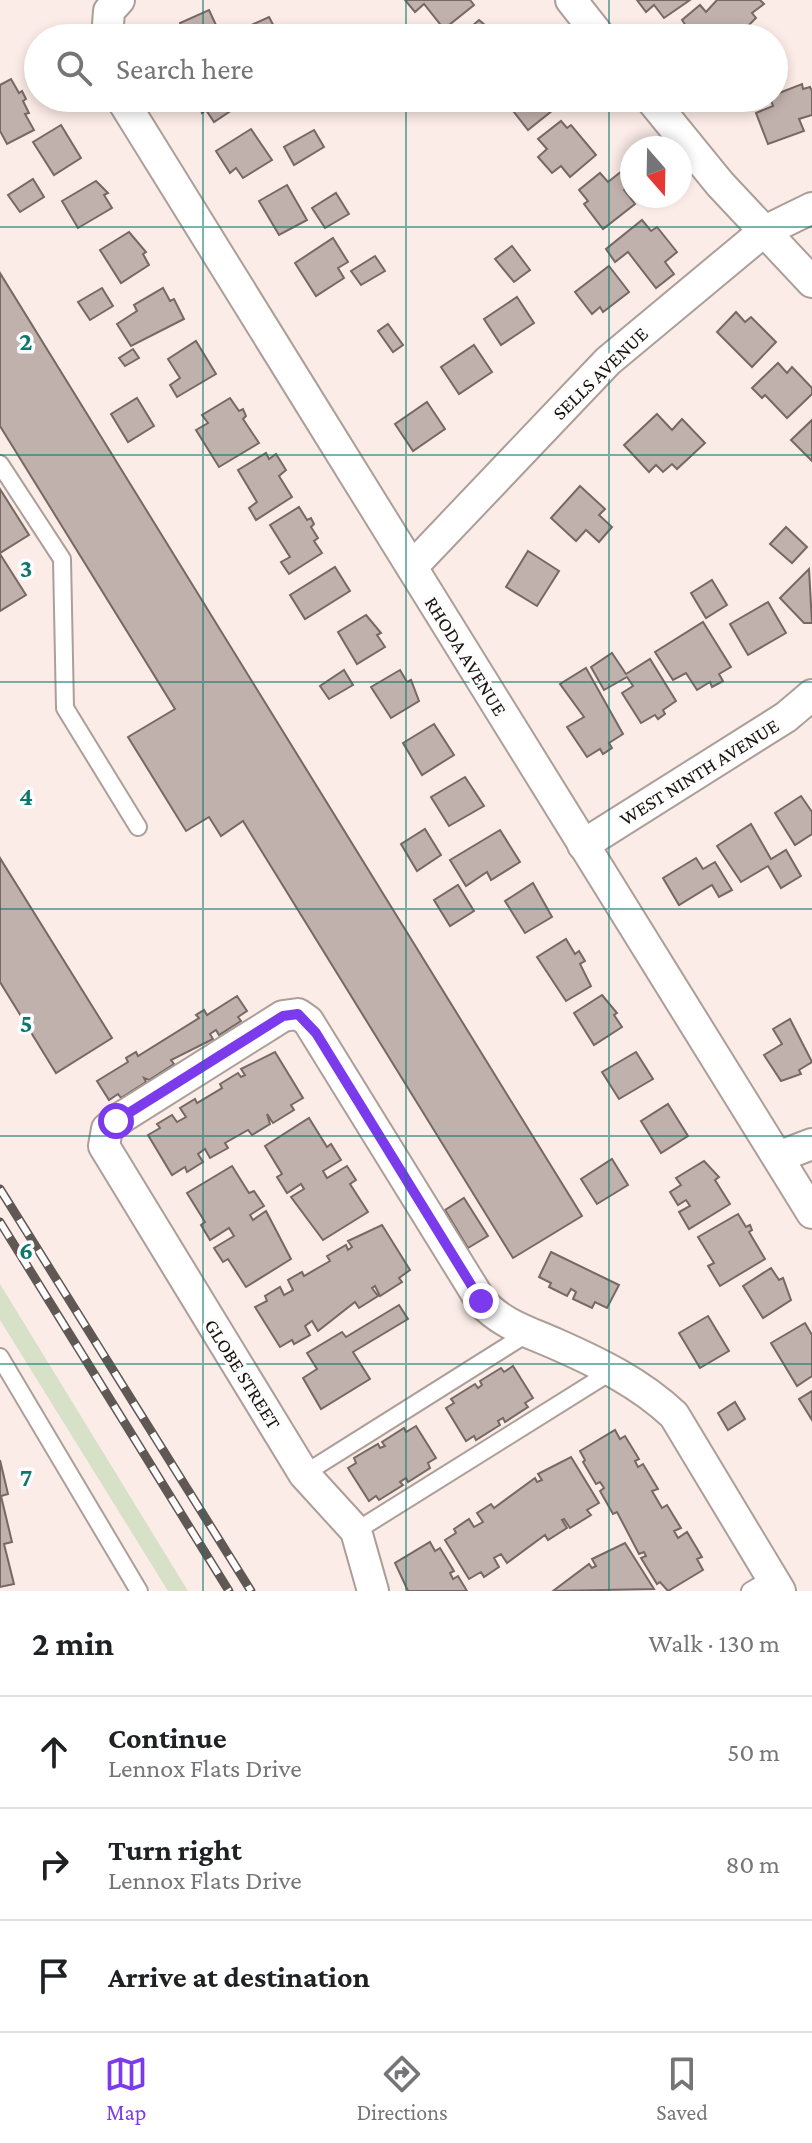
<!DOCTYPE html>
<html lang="en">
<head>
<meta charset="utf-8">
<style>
  body { margin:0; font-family:"Crimson Pro",serif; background:#f2f2f2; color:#202124 }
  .compass { position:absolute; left:620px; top:136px; width:72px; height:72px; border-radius:50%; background:#fff; box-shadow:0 4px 12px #0003; rotate:160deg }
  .stop { position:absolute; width:24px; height:24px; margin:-18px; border:6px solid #7c3aed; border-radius:50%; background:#fff }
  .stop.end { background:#7c3aed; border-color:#fff; box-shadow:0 2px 8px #0008 }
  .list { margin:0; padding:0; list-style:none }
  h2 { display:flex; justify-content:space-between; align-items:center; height:104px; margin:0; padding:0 32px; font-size:34px }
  h2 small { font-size:26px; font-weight:400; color:#757577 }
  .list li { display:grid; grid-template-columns:52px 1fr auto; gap:24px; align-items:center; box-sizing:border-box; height:112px; padding:0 32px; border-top:2px solid #e0e0e0 }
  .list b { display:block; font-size:30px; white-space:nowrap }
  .list p { margin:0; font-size:26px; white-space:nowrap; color:#757577 }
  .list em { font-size:26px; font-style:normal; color:#757577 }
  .icon { flex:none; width:44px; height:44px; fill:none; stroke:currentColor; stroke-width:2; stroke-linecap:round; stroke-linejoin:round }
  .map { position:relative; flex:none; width:812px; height:1591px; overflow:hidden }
  .search { position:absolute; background:#fff; box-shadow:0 4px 12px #0003; left:24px; right:24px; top:24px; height:88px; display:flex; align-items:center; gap:20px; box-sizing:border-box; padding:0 28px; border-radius:44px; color:#757577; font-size:30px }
  .sheet { height:440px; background:#fff }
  nav { display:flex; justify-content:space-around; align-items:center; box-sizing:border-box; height:112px; border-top:2px solid #e0e0e0; background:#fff; font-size:22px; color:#757577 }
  nav a { display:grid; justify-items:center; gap:4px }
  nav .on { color:#7c3aed }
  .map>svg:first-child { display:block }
</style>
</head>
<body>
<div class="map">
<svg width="812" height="1591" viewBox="0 0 812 1591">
  <rect width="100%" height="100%" fill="#fcece7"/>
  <path fill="#d7e1c8" d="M0,1284L188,1591H168L0,1320Z"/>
  <g fill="#c0b1ac" stroke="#766964" stroke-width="2">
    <path d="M405,0H470L474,5L444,29L424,4L415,12Z"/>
    <path d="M637,0H690L664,18L654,5L646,12Z"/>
    <path d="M760,0L764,4L752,13L756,18L736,38H685L691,33L682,20L700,5L706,12L717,0Z"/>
    <path d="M209,10L222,38H183L186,37L180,23Z"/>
    <path d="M269,17L277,32L264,38H250L245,28Z"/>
    <path d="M479,20L498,36L505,30L513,38H458Z"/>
    <path d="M11,79L19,93L22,91L26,99L23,101L29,113L25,114L34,130L7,144L0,131V85Z"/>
    <path d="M802,84L803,89L810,87L812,91V115L799,119L804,131L768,144L756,113L773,106L770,98L774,95Z"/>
    <path d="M197,98H241V104L214,122L206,110L202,113Z"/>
    <path d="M503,98H544L553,110L528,130Z"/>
    <path d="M561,121L567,128L571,125L596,155L570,177L561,166L552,173L538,157L547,149L538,139Z"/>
    <path d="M61,125L81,158L54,175L33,142Z"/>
    <path d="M251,129L272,160L243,178L236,168L230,173L216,151Z"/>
    <path d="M314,130L324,147L294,165L284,147Z"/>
    <path d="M622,171L632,184L624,190L635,204L603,229L584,204L588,201L579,190L600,173L608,182Z"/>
    <path d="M33,179L44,197L20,212L8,195Z"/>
    <path d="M96,181L108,193L104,195L112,208L78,228L62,201Z"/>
    <path d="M287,185L307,220L279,235L259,201Z"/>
    <path d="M336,193L349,214L325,228L312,208Z"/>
    <path d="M642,220L651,231L657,227L677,252L665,262L674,274L656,288L628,252L615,262L606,249Z"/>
    <path d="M129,232L146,252L143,254L149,265L121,283L100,250Z"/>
    <path d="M333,238L348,262L338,268L344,278L316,296L295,263Z"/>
    <path d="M512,246L530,270L514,282L495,259Z"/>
    <path d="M375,256L385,271L361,285L351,271Z"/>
    <path d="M609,266L629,292L603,312L600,307L592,314L575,292Z"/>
    <path d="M0,273L582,1216L513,1258L243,821L221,836L209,817L186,831L128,737L175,709L0,426Z"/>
    <path d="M102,288L113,306L90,320L78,302Z"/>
    <path d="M163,288L170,301L174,299L184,319L131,346L117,324L137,311L134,305Z"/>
    <path d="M517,297L534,323L501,345L484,319Z"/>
    <path d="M736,312L745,322L751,317L776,342L752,367L717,332Z"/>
    <path d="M388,324L403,345L393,352L378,331Z"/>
    <path d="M196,341L216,374L177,397L170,385L180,378L168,359Z"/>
    <path d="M474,345L492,372L459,394L441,367Z"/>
    <path d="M133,349L139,358L125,366L119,358Z"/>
    <path d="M778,363L787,373L792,367L812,388V394L787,418L765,395L762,398L752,388Z"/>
    <path d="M137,398L154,426L128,442L111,414Z"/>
    <path d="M230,398L239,411L243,409L246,416L243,419L259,443L219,467L196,430L208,423L202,415Z"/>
    <path d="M427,402L445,429L413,451L395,424Z"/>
    <path d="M657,414L672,430L682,419L705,443L677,469L672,464L663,472L656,465L649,472L624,445Z"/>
    <path d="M812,420V461L791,440Z"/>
    <path d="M266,453L269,459L276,454L286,470L279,476L292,497L256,520L249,508L257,502L238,470Z"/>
    <path d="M580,486L605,509L599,515L612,527L599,542L586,530L576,541L551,518Z"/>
    <path d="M0,489L29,535L0,553Z"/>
    <path d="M299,507L307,520L311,518L314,524L311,527L318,538L314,541L322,553L289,574L281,562L290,557L270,525Z"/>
    <path d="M786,527L807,547L792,563L770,544Z"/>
    <path d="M528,551L559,571L537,606L506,587Z"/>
    <path d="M0,554L26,595L0,611Z"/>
    <path d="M335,567L350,591L305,619L290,595Z"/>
    <path d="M809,569L812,623H804L780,598Z"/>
    <path d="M712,580L727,605L706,618L691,593Z"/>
    <path d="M768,602L786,633L748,655L730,624Z"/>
    <path d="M366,615L381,633L377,635L385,647L357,664L338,632Z"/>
    <path d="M703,622L731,667L719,674L723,681L712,687L710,682L697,690L686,673L673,680L655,652Z"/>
    <path d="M612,653L626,674L650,659L676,701L663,710L665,714L658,719L655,715L641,723L622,693L633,686L627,677L604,690L591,667Z"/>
    <path d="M586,668L623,734L609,743L612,748L603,754L600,749L587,757L567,727L584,717L560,684Z"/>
    <path d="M344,670L353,685L329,699L320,686Z"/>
    <path d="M400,670L407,682L411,680L419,701L391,718L371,687Z"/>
    <path d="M434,724L454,755L422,775L403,743Z"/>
    <path d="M465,777L484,806L449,826L431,797Z"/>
    <path d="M801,796L812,812V834L795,845L775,813Z"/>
    <path d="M751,824L771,859L786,850L801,876L781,888L768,866L741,882L717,846Z"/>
    <path d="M425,829L441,855L417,871L401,844Z"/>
    <path d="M500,830L520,862L491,880L487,872L466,886L450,860Z"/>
    <path d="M0,858L112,1038L56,1073L0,982Z"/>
    <path d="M696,858L703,869L715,862L732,890L719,897L712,885L679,905L663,878Z"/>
    <path d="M533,883L552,917L525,933L505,901Z"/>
    <path d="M458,885L474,911L450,926L434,900Z"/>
    <path d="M566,939L575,954L579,951L585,961L580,964L591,986L566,1001L537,957Z"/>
    <path d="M602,995L617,1013L614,1015L622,1027L594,1045L574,1013Z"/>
    <path d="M237,996L247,1011L238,1017L241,1021L219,1035L216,1030L210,1034L213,1039L171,1060L174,1064L149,1080L144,1078L146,1082L121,1098L118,1094L109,1100L97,1081L128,1062L126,1058L136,1052L138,1056L199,1018L196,1015L204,1010L207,1015Z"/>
    <path d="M790,1019L812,1062L799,1070L801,1074L781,1081L764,1055L782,1044L773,1029Z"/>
    <path d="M275,1052L303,1098L291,1105L294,1110L273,1123L267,1114L270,1124L252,1135L248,1130L225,1143L228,1148L210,1158L205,1149L198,1154L203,1162L187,1172L185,1167L172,1175L148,1135L160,1128L157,1124L172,1115L177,1122L186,1117L180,1108L195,1099L197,1103L222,1088L220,1084L238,1073L241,1077L245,1075L241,1069Z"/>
    <path d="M636,1052L653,1079L619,1099L602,1072Z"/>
    <path d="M668,1104L688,1136L661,1153L641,1121Z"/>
    <path d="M309,1118L327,1147L331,1144L341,1160L323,1171L327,1178L347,1166L356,1180L350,1184L368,1212L323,1240L291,1197L304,1189L301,1184L287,1193L277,1177L282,1174L265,1146Z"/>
    <path d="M612,1159L628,1185L597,1204L581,1179Z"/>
    <path d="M704,1161L719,1177L715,1180L730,1204L689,1229L679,1212L690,1206L686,1200L678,1205L670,1192L681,1185L676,1178Z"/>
    <path d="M232,1166L249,1193L254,1191L264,1206L250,1215L253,1220L266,1211L291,1259L246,1287L228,1259L223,1262L214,1248L234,1236L229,1228L210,1240L201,1225L205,1222L187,1193Z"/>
    <path d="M464,1198L488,1236L468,1248L445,1210Z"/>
    <path d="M738,1214L746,1227L750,1225L752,1230L749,1232L765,1259L720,1286L708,1266L714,1263L698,1237Z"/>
    <path d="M382,1225L410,1270L399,1278L402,1282L380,1296L375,1286L372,1288L378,1296L359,1308L355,1302L318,1331L312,1321L305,1326L310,1335L294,1344L292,1340L280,1347L255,1307L267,1301L265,1296L280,1287L284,1295L293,1290L288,1280L302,1272L304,1276L330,1261L327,1256L346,1245L348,1250L352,1247L348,1241Z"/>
    <path d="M551,1252L619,1285L607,1308L595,1302L592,1308L573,1299L576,1292L571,1289L567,1296L549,1287L551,1283L539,1277Z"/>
    <path d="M771,1268L779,1280L783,1278L791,1300L763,1318L743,1286Z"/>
    <path d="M399,1305L408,1319L353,1352L370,1379L321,1409L303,1378L317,1369L307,1353L342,1332L346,1337Z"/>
    <path d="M708,1316L729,1351L700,1368L679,1333Z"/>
    <path d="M805,1323L812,1335V1376L797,1386L771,1343Z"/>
    <path d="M513,1366L533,1398L525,1403L528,1407L505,1422L503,1418L498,1421L500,1425L476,1440L474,1436L466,1441L446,1408L454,1403L451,1399L475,1384L478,1388L482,1385L480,1381L501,1368L504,1372Z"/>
    <path d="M812,1391V1420L799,1399Z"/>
    <path d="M735,1402L745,1419L728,1430L718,1413Z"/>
    <path d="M416,1426L436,1458L428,1463L430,1468L408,1482L406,1478L400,1482L403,1485L379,1500L376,1496L369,1501L348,1468L356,1463L354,1458L378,1444L380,1448L385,1446L382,1442L404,1428L406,1432Z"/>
    <path d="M615,1430L620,1439L625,1436L639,1459L635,1461L638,1467L643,1464L658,1489L652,1491L662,1508L667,1505L681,1528L674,1531L678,1538L687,1532L702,1557L697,1559L703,1570L668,1591L660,1582L657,1584L641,1558L646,1556L644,1552L639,1554L617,1512L613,1514L600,1491L604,1488L600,1482L596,1484L583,1462L585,1460L580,1451Z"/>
    <path d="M571,1457L599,1503L587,1510L591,1515L570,1528L564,1519L562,1520L567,1528L548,1540L545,1535L507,1563L501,1554L494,1558L499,1567L484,1577L481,1572L469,1579L445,1540L456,1533L454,1529L469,1519L474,1527L483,1522L477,1513L491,1504L494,1508L535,1478L537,1482L542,1480L538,1474Z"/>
    <path d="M0,1460L8,1494L1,1496L12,1542L4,1544L14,1584L0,1587Z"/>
    <path d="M430,1542L435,1551L440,1548L454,1571L450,1573L453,1579L458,1576L467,1591H408L395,1563Z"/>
    <path d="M625,1543L654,1589L553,1591L589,1564L592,1568L596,1566L592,1559Z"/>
  </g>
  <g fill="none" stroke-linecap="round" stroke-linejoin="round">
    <defs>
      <g id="lane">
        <path d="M0,464L62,559L65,708L138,827"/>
        <path d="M0,1357L139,1591"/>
        <path d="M304,1474L528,1333"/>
        <path d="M356,1531L612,1371"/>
        <path d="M750,1591L772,1578"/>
      </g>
      <g id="street">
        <path d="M571,0L601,38"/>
        <path d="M107,38L109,11L119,0"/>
        <path d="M121,98L812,1213"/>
        <path d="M650,98L720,184L812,282"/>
        <path d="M412,567L608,361L763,232L812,208"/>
        <path d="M583,845L786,717L812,695"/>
        <path d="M778,1157L812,1144"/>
        <path d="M373,1591L356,1531L304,1474L104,1146L107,1129L116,1121L283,1016L298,1014L308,1021L481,1301C501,1324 529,1332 556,1344C599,1363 640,1383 674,1415L780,1591"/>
      </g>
    </defs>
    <use href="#lane" stroke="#ac9e98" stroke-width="20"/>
    <use href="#street" stroke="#ac9e98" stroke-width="34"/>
    <use href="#lane" stroke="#fff" stroke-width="16"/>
    <use href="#street" stroke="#fff" stroke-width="30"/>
    <defs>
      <g id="rail">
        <path d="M0,1189L251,1591"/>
        <path d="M0,1222L229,1591"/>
      </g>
    </defs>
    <use href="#rail" stroke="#605855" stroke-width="9"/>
    <use href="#rail" stroke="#fdfdfd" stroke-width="6" stroke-dasharray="18" stroke-linecap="butt"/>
  </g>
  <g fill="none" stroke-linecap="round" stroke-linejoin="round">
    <path stroke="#7c3aed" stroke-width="10" d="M116,1121L283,1016L298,1014L316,1033L481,1301"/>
  </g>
  <path fill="none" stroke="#0f766e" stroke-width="2" stroke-opacity="0.55" d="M203,0V38M406,0V38M609,0V38M203,98V1591M406,98V1591M609,98V1591M0,227H812M0,455H812M0,682H812M0,909H812M0,1136H812M0,1364H812"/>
  <g text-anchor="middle" stroke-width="7" stroke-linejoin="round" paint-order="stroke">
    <g font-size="20" fill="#171210" stroke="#fdfdfd">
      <text transform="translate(600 373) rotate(-44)" y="7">SELLS AVENUE</text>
      <text transform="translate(466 656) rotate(58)" y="7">RHODA AVENUE</text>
      <text transform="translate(699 772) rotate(-32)" y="7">WEST NINTH AVENUE</text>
      <text transform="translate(243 1374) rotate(58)" y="7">GLOBE STREET</text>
    </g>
  </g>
  <g font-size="26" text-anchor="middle" font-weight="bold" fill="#0f766e" stroke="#fdfdfd" stroke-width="7" stroke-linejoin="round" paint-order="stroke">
    <text x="26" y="350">2</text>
    <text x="26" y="577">3</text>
    <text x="26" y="805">4</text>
    <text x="26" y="1032">5</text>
    <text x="26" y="1259">6</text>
    <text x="26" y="1486">7</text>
  </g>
</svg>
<svg class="compass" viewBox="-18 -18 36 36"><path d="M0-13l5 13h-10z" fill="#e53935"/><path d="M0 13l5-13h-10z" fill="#757577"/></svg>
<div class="stop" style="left:116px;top:1121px"></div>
<div class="stop end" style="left:481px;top:1301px"></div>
<div class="search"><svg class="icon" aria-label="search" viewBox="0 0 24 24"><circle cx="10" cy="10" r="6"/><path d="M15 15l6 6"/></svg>Search here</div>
</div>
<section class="sheet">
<h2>2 min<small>Walk · 130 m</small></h2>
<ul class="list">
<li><svg class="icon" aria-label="ahead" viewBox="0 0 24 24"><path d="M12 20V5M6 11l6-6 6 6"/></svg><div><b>Continue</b><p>Lennox Flats Drive</p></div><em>50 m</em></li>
<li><svg class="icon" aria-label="right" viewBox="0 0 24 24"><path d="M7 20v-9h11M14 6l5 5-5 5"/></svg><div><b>Turn right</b><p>Lennox Flats Drive</p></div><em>80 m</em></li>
<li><svg class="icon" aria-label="arrive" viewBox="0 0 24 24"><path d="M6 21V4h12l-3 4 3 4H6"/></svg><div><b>Arrive at destination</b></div></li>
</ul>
</section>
<nav>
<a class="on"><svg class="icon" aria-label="map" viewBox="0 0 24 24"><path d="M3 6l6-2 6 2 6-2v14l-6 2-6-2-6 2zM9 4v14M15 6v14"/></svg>Map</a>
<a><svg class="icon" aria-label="directions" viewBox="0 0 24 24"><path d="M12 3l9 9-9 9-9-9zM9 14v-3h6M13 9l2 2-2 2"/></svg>Directions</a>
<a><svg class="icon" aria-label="saved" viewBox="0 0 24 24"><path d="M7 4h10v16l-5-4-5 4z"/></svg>Saved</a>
</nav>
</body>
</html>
